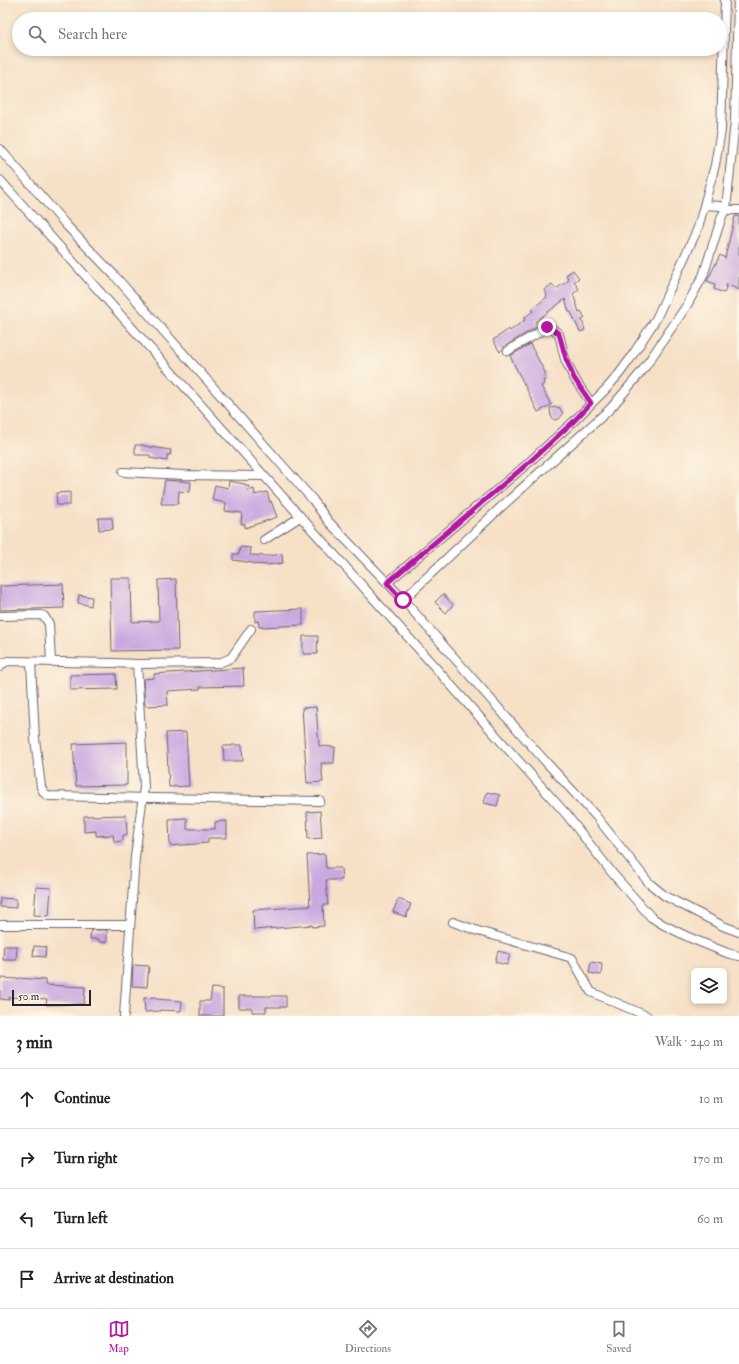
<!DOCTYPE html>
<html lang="en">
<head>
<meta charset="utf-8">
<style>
  body { margin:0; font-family:"IM FELL Double Pica",serif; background:#f2f2f2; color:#222 }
  .controls { position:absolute; right:12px; bottom:12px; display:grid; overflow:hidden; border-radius:6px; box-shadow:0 2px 6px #0003 }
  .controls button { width:36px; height:36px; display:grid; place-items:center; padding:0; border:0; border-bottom:1px solid #e0e0e0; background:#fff; color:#222; font:20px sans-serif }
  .scale { position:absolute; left:12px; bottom:10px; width:79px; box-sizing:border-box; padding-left:4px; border:2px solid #22223b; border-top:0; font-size:11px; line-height:14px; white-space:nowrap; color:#22223b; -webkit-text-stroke:3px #fcf5e5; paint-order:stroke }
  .stop { position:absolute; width:12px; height:12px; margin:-9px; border:3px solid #b5179e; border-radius:50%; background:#fff }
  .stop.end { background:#b5179e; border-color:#fff; box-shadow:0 1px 4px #0008 }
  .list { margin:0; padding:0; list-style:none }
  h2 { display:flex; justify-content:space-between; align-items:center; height:52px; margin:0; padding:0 16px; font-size:17px }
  h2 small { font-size:13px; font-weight:400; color:#767676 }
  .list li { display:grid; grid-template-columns:26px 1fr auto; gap:12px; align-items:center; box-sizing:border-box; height:60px; padding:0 16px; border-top:1px solid #e0e0e0 }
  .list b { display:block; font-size:15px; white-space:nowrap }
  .list em { font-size:13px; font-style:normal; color:#767676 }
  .icon { flex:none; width:22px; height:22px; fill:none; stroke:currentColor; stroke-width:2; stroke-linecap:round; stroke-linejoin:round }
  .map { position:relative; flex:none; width:739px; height:1016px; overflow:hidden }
  .search { position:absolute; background:#fff; box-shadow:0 2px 6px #0003; left:12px; right:12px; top:12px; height:44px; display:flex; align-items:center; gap:10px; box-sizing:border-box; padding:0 14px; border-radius:22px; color:#767676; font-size:15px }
  .sheet { height:292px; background:#fff }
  nav { display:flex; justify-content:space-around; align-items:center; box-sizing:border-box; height:56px; border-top:1px solid #e0e0e0; background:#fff; font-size:11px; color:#767676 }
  nav a { display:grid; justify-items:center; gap:2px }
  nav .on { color:#b5179e }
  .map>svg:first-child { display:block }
</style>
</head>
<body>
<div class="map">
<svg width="739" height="1016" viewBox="0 0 739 1016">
  <rect width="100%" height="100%" fill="#fcf5e5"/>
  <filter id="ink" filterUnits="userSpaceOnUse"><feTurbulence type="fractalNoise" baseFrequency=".025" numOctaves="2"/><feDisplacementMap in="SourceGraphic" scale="8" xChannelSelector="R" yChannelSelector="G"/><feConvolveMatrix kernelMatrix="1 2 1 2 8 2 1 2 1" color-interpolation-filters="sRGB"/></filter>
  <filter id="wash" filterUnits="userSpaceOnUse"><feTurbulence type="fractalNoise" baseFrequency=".012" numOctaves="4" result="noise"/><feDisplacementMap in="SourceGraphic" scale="16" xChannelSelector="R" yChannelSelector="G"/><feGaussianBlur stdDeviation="0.9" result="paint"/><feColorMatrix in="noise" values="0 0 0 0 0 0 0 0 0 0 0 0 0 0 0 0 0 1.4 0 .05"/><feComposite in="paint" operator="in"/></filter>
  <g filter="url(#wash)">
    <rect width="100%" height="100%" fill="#f6e0c6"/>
    <g id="blocks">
      <g fill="#c9a8e1">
        <path d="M735,216H739V290L727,284L724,293L714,289L715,284L707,281L720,255L725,258Z"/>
        <path d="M573,270L579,278L574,282L579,289L573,294L579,312L581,311L585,318L582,320L585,330L580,332L571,312H569L565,299L535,322L538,326L505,346L500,352L493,340L509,329L510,331L525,320L524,318L533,311L532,309L547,297L546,295L547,294L544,290L552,284L556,289L569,280L566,275Z"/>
        <path d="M530,344L546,374L544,375L546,379L543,381L544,384L541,386L551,405L538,412L510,356Z"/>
        <path d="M557,407L560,408L563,414L559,419L554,420L551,416L550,408Z"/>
        <path d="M135,445H144V446L171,450L170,455H167V461L150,458V455H135Z"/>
        <path d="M165,480L191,482L190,492L179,491L178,504H161Z"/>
        <path d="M229,481L245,484V486H249L248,491L254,489L255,495L267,492L270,502L271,501L277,517L245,528V524H241L242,513L225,511L226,503L212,500L215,485L228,488Z"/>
        <path d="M70,492V505H57L56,493Z"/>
        <path d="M98,518H112L113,529L99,530Z"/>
        <path d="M240,547L251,548L250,555L268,556L282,554L283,563L267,565L253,564V563L233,560V554H239Z"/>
        <path d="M110,578H131L132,622L159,621L158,580L176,579L178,650L112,651Z"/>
        <path d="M63,584L64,608L0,610V586Z"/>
        <path d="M443,594L453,605L446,613L435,602Z"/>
        <path d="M79,595L92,597L91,606L78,603Z"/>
        <path d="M303,609V625L259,627L258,621L255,622V611Z"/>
        <path d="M303,636H318L317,654H303Z"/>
        <path d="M243,668L244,686L200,687V689L167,691L168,705L146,706L145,705L143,679L154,678V674Z"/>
        <path d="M116,674L117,689L70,690V675Z"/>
        <path d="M316,707L319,746L335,747L334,763H321L323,782L307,783L302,708Z"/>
        <path d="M186,732L189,786L169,787L166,733Z"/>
        <path d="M127,742V785L76,786L73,744Z"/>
        <path d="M232,745H242L243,761H224L223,746H232Z"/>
        <path d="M487,792L500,795L497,806L484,803Z"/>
        <path d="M320,811L322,838L308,839L307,812Z"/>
        <path d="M126,815L127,835H123V841L114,842L113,835L96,836V831L84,832V816Z"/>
        <path d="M187,818V829H215V822L227,821V838H208V843L170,846L169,819Z"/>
        <path d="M325,854L326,868H341L342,880H326L328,905H323L324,926L312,927V925L254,930L253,910L310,906L307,855Z"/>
        <path d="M36,887L51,888L49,916L34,915Z"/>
        <path d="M0,898L16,899V908L0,907Z"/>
        <path d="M398,899L411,904L406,917L393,912Z"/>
        <path d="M91,930H107V942H99V939H90Z"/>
        <path d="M4,946H17L16,960H3Z"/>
        <path d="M34,946L46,947L45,957L33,956Z"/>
        <path d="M498,951L510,954L507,965L495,962Z"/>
        <path d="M591,962L602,964L601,975L589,973Z"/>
        <path d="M133,965L149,966L147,987L132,986Z"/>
        <path d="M0,978L18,979V978L45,980V985L85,987L84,1004L46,1005L47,999L9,997V1000L0,999Z"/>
        <path d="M212,988L223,989V1016H200V1001H210Z"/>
        <path d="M239,996H286V1007H266V1012H252V1008H239Z"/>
        <path d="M156,997V999L182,1001L181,1011L160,1010V1011L145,1012L144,998Z"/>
      </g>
    </g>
  </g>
  <g filter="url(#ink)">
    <use href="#blocks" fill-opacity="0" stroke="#6c646c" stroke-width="1"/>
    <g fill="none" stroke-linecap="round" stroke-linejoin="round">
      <defs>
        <g id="minor">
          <path d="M0,149L67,226L114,275L298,483L313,500L328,521L400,596L545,761L595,815L649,883L665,896L723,926L739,932"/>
          <path d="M0,180L566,814L613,874L651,917L662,924L688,937L727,953L739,956"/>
          <path d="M705,205L720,206L730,210H739"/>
          <path d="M508,351C521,342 535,336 547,327L553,329L559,334L565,359L574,378L591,403"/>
          <path d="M123,472L184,475L264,476"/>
          <path d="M264,540L300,517"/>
          <path d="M387,583L526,465L573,422L607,388L619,374L630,359L656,319L698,228L715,165L721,130L725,0"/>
          <path d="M403,600L500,508L610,409L643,370L687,305L703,276L722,216L726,209L735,121L738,0"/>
          <path d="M0,616L40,615L44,616L49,624L51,662"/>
          <path d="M31,662L35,739L41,787L44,793L49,796L320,801"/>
          <path d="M137,664L219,663L231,658L251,629"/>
          <path d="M0,667L5,662L9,661L113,663L137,664L144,787L135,857L124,1016"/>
          <path d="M453,922L478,931L572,958L591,992L647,1016"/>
          <path d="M0,925H130"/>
        </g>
      </defs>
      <use href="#minor" stroke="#6c646c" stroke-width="10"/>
      <use href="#minor" stroke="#fff" stroke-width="8"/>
    </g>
  </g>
  <g fill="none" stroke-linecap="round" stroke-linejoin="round" filter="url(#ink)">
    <path stroke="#b5179e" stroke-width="5" d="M403,600L387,583L526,465L573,422L591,403L574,378L566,359L559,334L553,329L547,327"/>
  </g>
</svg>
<div class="controls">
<button><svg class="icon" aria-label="layers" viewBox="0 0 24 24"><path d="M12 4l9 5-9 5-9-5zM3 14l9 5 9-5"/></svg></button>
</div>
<div class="scale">50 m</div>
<div class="stop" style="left:403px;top:600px"></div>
<div class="stop end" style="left:547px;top:327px"></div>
<div class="search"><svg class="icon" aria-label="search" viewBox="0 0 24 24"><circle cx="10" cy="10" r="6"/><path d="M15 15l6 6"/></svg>Search here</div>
</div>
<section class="sheet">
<h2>3 min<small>Walk · 240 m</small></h2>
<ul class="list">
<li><svg class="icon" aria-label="ahead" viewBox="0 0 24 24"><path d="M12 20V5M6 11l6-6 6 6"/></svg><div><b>Continue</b></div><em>10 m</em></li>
<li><svg class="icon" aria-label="right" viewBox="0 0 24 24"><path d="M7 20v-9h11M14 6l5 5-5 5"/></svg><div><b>Turn right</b></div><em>170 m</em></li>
<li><svg class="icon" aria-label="left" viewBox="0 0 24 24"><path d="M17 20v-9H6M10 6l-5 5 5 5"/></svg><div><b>Turn left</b></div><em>60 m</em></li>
<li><svg class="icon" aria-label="arrive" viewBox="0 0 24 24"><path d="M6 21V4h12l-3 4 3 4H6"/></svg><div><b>Arrive at destination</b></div></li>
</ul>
</section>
<nav>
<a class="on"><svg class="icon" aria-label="map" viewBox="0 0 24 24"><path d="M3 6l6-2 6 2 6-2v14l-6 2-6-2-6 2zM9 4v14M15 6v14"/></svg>Map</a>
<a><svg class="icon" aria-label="directions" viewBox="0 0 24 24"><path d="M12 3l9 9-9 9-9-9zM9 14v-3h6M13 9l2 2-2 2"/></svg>Directions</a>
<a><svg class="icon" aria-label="saved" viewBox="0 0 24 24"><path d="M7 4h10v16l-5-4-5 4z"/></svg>Saved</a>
</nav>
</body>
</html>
